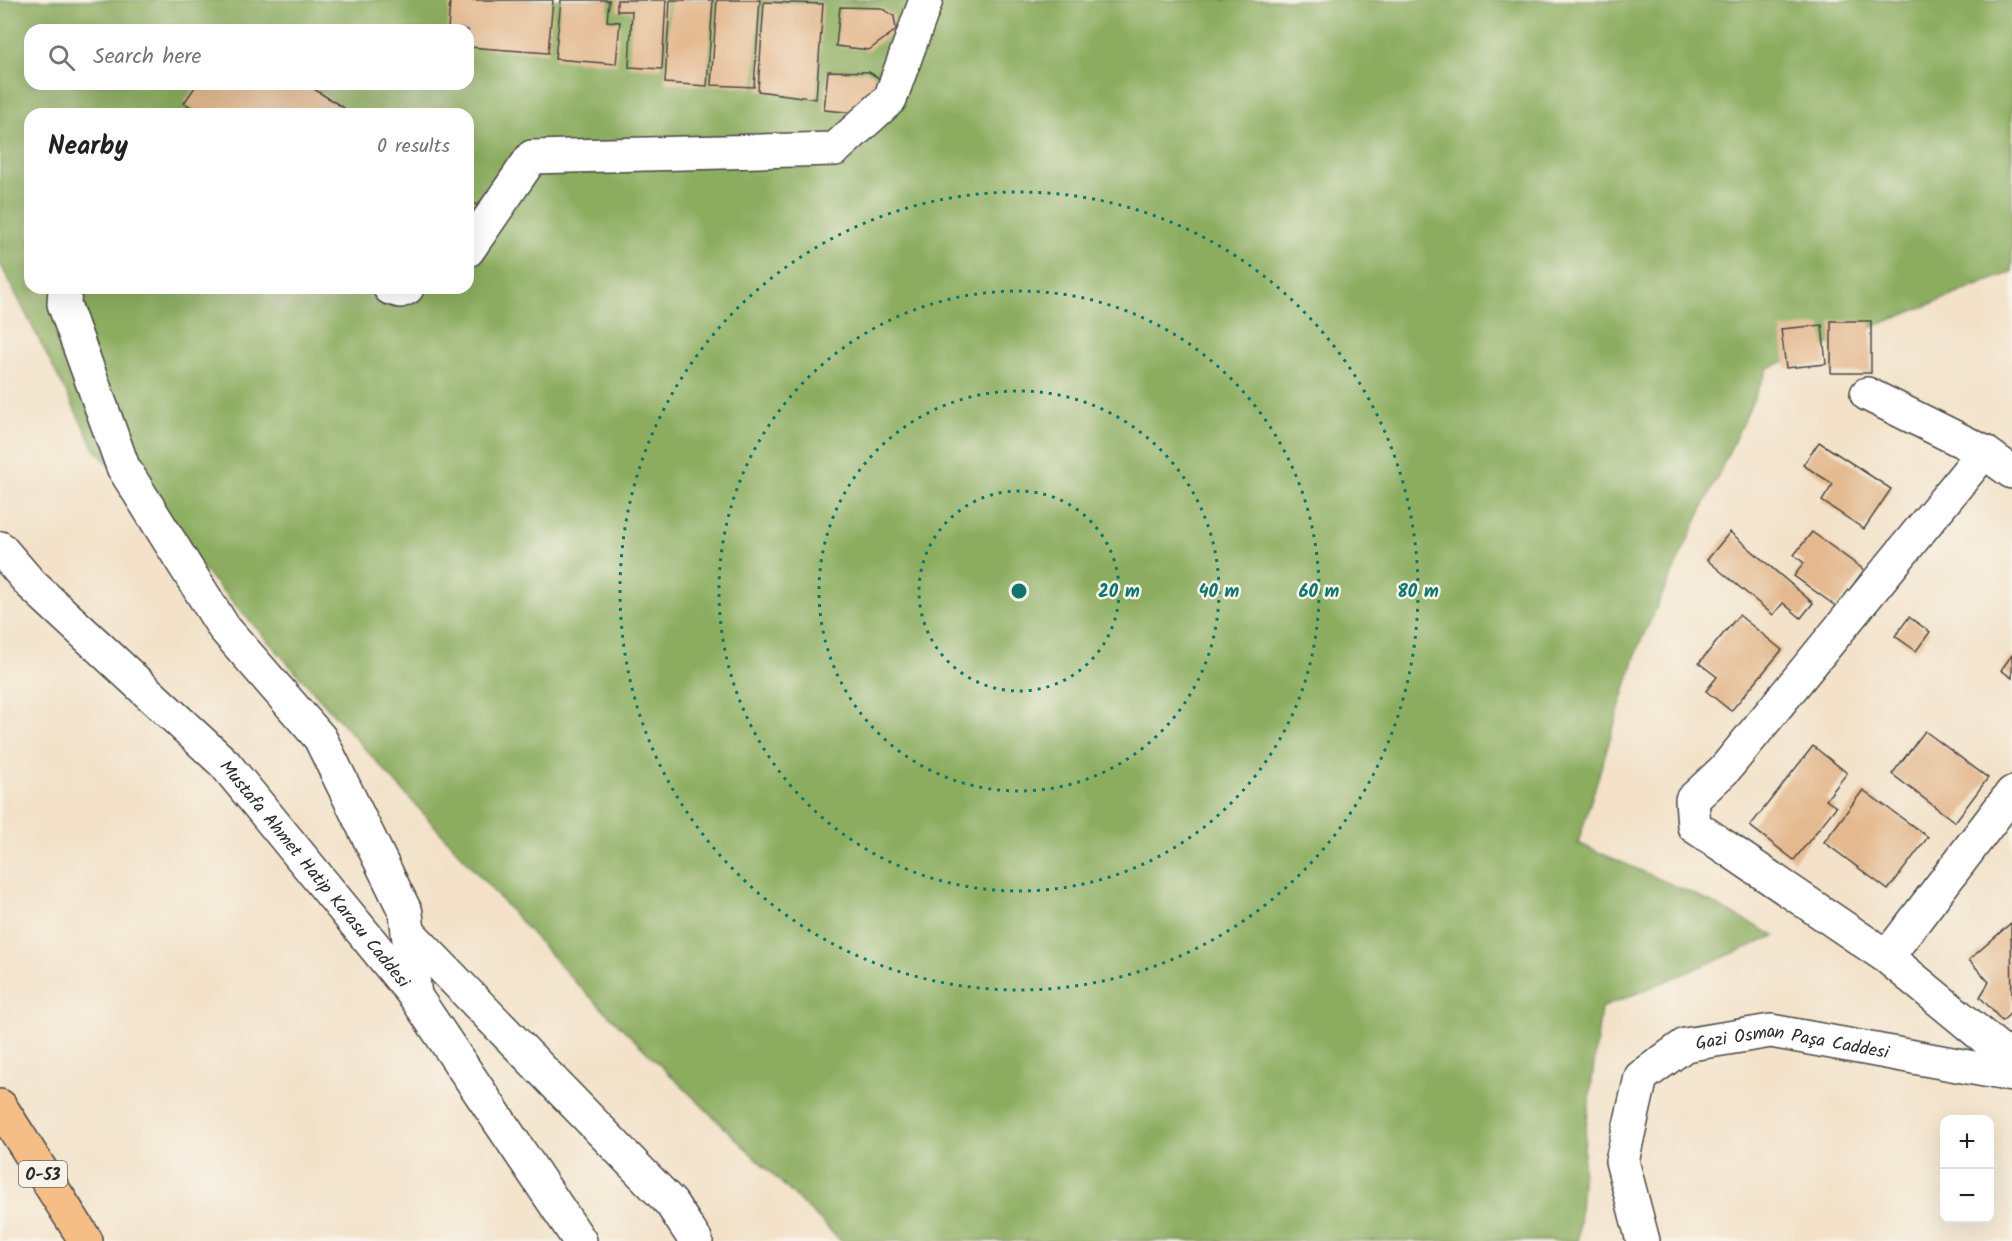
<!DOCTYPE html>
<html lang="en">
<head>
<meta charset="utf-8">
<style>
  body { margin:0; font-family:Kalam,sans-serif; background:#f2f2f2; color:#202124 }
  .controls { position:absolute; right:18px; bottom:18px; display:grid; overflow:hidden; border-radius:12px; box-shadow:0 6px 24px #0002 }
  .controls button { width:54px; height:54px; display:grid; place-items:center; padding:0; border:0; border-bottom:2px solid #e0e0e0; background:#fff; color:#202124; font:30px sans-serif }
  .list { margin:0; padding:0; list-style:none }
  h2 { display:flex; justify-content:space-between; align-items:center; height:78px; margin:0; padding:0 24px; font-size:26px }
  h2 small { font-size:20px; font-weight:400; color:#757577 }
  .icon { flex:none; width:33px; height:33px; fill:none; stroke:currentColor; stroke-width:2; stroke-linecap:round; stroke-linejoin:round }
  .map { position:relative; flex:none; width:2012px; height:1241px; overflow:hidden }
  .search { position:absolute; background:#fff; box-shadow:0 6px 24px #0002; left:24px; top:24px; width:450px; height:66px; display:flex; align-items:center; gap:15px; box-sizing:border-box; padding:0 21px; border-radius:18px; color:#757577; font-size:22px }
  .panel { position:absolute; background:#fff; box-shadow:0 6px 24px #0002; left:24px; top:108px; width:450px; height:186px; border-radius:18px }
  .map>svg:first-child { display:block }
</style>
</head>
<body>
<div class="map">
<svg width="2012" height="1241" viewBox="0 0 2012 1241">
  <rect width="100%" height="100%" fill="#f7f3e8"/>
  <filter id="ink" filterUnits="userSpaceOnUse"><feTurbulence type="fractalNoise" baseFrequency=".0167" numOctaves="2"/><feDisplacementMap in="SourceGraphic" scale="12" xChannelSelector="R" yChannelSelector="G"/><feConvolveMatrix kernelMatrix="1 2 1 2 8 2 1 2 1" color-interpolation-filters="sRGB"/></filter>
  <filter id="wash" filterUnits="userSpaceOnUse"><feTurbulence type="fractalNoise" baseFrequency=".008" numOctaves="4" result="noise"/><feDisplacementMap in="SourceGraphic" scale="24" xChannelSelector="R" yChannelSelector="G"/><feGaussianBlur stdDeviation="1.35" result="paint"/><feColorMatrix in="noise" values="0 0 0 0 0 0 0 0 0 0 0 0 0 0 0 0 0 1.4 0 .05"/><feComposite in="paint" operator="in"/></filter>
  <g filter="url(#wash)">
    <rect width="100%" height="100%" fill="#f3e2c9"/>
    <path fill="#8cad61" stroke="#5c6c46" stroke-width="1.5" fill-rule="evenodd" d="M0,0H2012V272L1768,368L1638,647L1578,843L1702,898L1775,936L1601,1008L1585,1136L1578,1241H841L577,984L95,449L0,263ZM30,30H468V84H30ZM30,114H468V288H30Z"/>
    <g id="blocks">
      <g fill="#e4b98f">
        <path d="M450,0H553L548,53L468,47V30H448Z"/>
        <path d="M561,0H609L607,21L620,22L616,64L555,59Z"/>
        <path d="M617,0H666L662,69L629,67L632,11H617Z"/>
        <path d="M670,0H713L707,86L665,83Z"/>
        <path d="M717,0H760L754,87L711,85Z"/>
        <path d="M764,2L823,4L816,99L758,91Z"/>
        <path d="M840,7L881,8L894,16L896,30L869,50L836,46Z"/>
        <path d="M828,71L869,72L882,80L884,93L857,113L824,110Z"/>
        <path d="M197,84H306L344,108L340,114H202L184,103Z"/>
        <path d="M468,199L479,207L468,224Z"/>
        <rect x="1831" y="321" width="40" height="52"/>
        <path d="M1822,325L1826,364L1786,368L1781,329Z"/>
        <path d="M1819,442L1891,489L1864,529L1822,501L1833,484L1803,465Z"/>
        <path d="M1730,532L1813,603L1801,618L1783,603L1773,615L1707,560Z"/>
        <path d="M1812,532L1864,570L1837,607L1794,576L1804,563L1794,555Z"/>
        <path d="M1739,615L1782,650L1731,711L1706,691L1717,677L1699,663Z"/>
        <path d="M1909,617L1930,632L1916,651L1895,636Z"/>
        <path d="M2012,655V678L2001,670Z"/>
        <path d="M1925,731L1988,778L1955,822L1892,774Z"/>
        <path d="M1813,746L1847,773L1826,800L1836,807L1794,860L1750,826Z"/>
        <path d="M1863,790L1928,837L1888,890L1824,842Z"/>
        <path d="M2011,923L2012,1012L2002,1021L1980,997L1989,982L1969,960Z"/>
      </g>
    </g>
  </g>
  <g filter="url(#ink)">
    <use href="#blocks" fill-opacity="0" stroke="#494643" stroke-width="1.5"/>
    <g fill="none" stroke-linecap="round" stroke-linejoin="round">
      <defs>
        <g id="minor">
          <path d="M468,250L532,157L835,149L890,99L926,0"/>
          <path d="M65,288L64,304L123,467L224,628L320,738L406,913L415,996"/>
          <path d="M390,288L400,291L407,288"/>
          <path d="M1867,394L1984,452L2012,472"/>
          <path d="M1984,452L1725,769L1692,800L1694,826L1887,957L2012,1060"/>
          <path id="s1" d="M0,548L31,584L225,764L415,996L580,1241"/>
          <path d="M408,932L671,1203L696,1241"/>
          <path d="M1887,957L2012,793"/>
          <path id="s2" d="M1643,1241L1622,1161L1641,1077L1685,1045L1771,1031L2012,1075"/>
        </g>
        <path id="highway" d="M0,1106L86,1241"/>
      </defs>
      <use href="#minor" stroke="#494643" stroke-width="36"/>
      <use href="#highway" stroke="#494643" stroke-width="36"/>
      <use href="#minor" stroke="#fff" stroke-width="33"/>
      <use href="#highway" stroke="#f6be87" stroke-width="33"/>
    </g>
  </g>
  <g fill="none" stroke="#0f766e" stroke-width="3" stroke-dasharray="3 6">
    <circle cx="1019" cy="591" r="100"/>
    <circle cx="1019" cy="591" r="200"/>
    <circle cx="1019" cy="591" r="300"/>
    <circle cx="1019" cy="591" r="399"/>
  </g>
  <g text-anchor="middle" stroke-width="5" stroke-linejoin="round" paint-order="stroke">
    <rect fill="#f7f3e8" stroke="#686764" stroke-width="1.5" x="19" y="1161" width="48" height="26" rx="4.5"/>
    <g font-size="16" font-weight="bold" fill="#2b2b2b">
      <text x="43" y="1180">O-53</text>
    </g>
    <g font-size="18" fill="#2b2b2b" stroke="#f7f3e8">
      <text dy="6" stroke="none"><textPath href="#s1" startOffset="454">Mustafa Ahmet Hatip Karasu Caddesi</textPath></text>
      <text dy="6" stroke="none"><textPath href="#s2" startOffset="332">Gazi Osman Paşa Caddesi</textPath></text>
    </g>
  </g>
  <circle cx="1019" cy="591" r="9" fill="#0f766e" stroke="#f7f3e8" stroke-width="3"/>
  <g font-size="18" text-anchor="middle" font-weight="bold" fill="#0f766e" stroke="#f7f3e8" stroke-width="5" stroke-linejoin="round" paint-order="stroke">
    <text x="1119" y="597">20 m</text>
    <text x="1219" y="597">40 m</text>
    <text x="1319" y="597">60 m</text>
    <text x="1418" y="597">80 m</text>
  </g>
</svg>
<div class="controls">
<button>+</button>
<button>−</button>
</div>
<div class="search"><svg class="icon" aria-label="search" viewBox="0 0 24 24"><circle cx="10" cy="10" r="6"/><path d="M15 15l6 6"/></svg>Search here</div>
<section class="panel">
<h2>Nearby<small>0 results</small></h2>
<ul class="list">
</ul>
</section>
</div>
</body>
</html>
